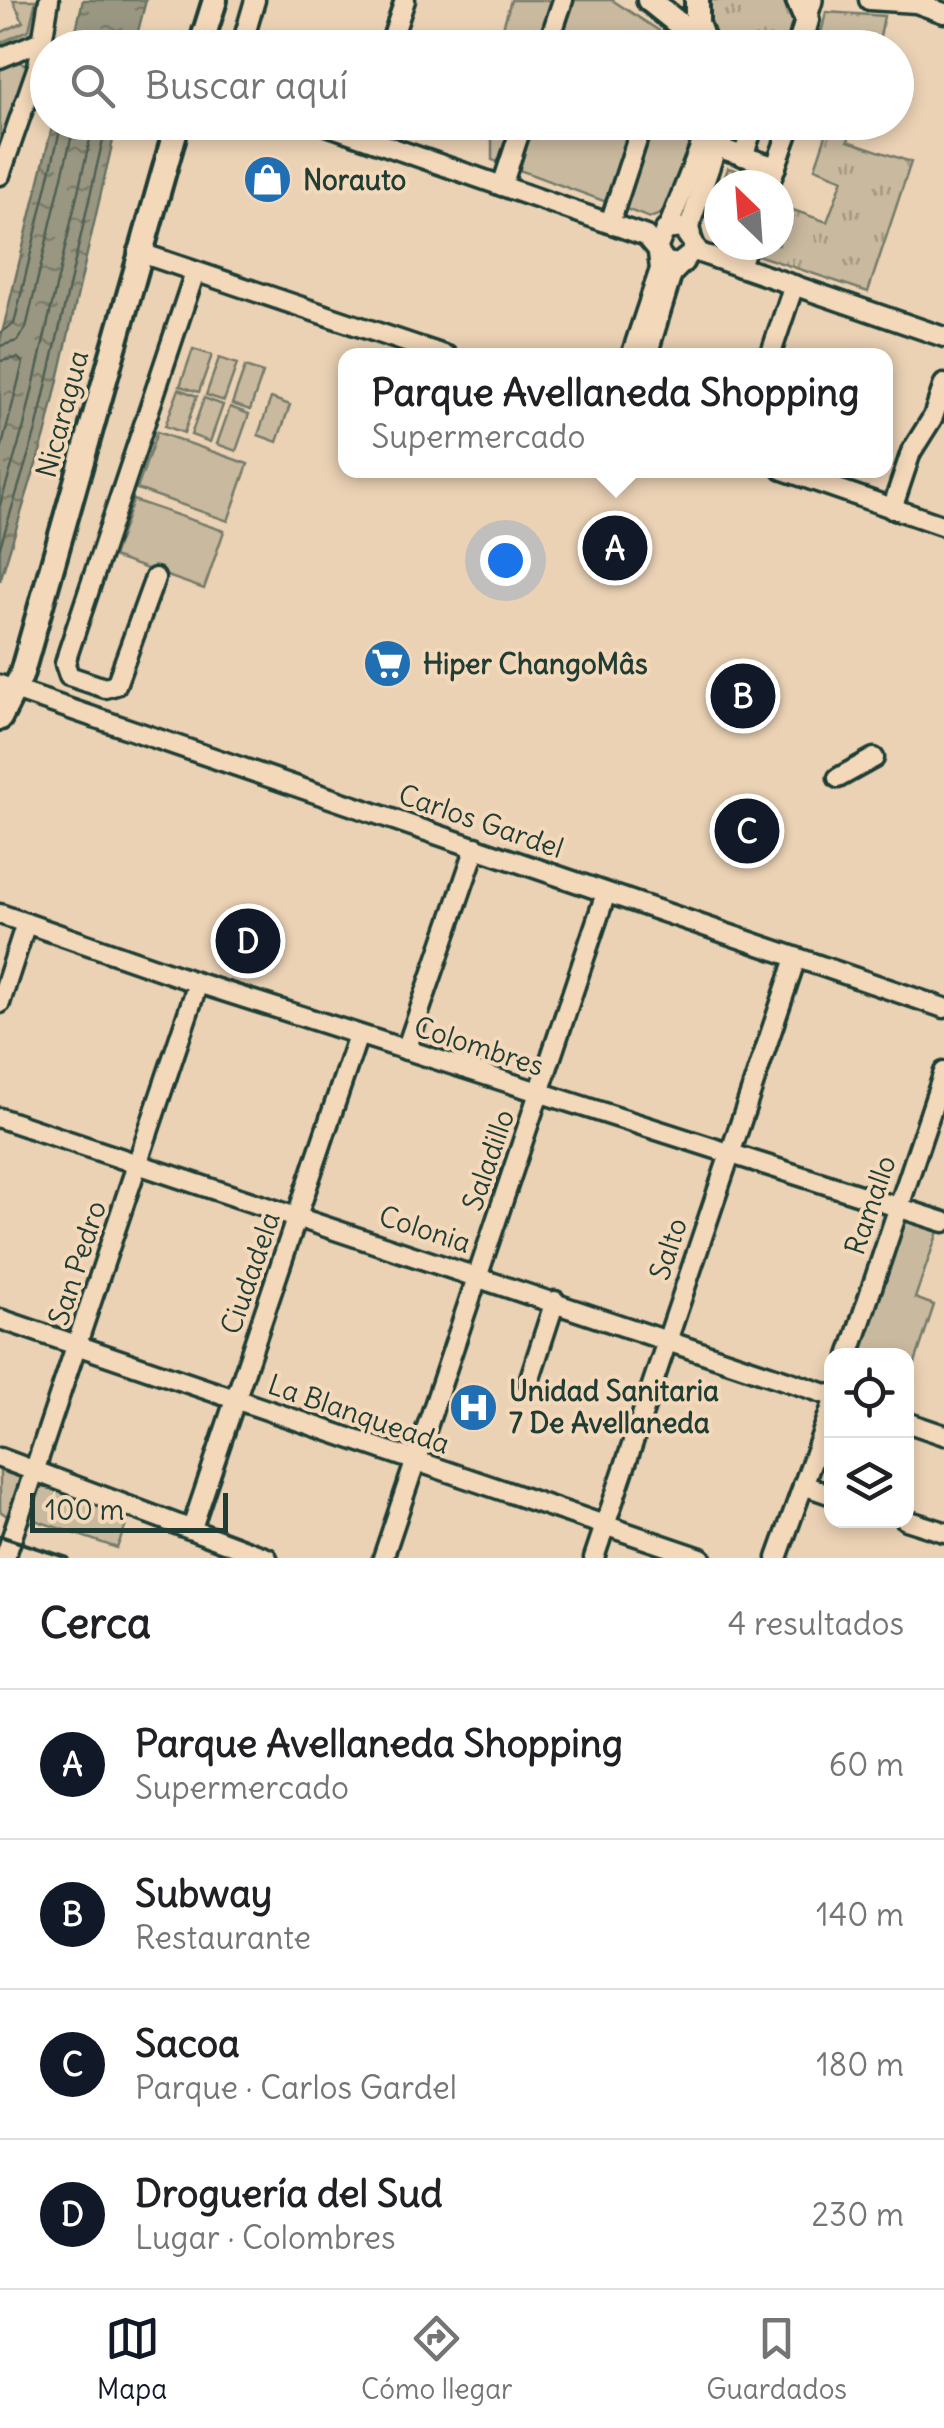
<!DOCTYPE html>
<html lang="es">
<head>
<meta charset="utf-8">
<style>
  body { margin:0; font-family:Delius,sans-serif; background:#f2f2f2; color:#202124 }
  .controls { position:absolute; right:30px; bottom:30px; display:grid; overflow:hidden; border-radius:20px; box-shadow:0 5px 15px #0003 }
  .controls button { width:90px; height:90px; display:grid; place-items:center; padding:0; border:0; border-bottom:2px solid #e0e0e0; background:#fff; color:#202124; font:50px sans-serif }
  .compass { position:absolute; left:704px; top:170px; width:90px; height:90px; border-radius:50%; background:#fff; box-shadow:0 5px 15px #0003; rotate:335deg }
  .scale { position:absolute; left:30px; bottom:25px; width:198px; box-sizing:border-box; padding-left:10px; border:5px solid #1f3d34; border-top:0; font-size:28px; line-height:35px; white-space:nowrap; color:#1f3d34; -webkit-text-stroke:8px #f3d8ba; paint-order:stroke }
  .you { position:absolute; left:505px; top:560px; width:35px; height:35px; margin:-25px; border:8px solid #fff; border-radius:50%; background:#1a73e8; box-shadow:0 0 0 15px #1a73e833 }
  .badge { display:grid; place-items:center; width:65px; height:65px; border-radius:50%; background:#111827; color:#fff; font-size:32px; font-weight:700 }
  .pin { position:absolute; translate:-50% -50%; border:5px solid #fff; box-shadow:0 2px 10px #0006 }
  .popup { position:absolute; left:338px; top:348px; width:555px; height:130px; box-sizing:border-box; display:grid; place-content:center; border-radius:20px; background:#fff; filter:drop-shadow(0 2px 8px #0005); font-size:32px; white-space:nowrap; color:#757577 }
  .popup b { font-size:38px; color:#202124 }
  .popup::after { content:''; position:absolute; left:50%; top:100%; margin-left:-20px; border:20px solid transparent; border-top-color:#fff }
  .list { margin:0; padding:0; list-style:none }
  h2 { display:flex; justify-content:space-between; align-items:center; height:130px; margin:0; padding:0 40px; font-size:42px }
  h2 small { font-size:32px; font-weight:400; color:#757577 }
  .list li { display:grid; grid-template-columns:65px 1fr auto; gap:30px; align-items:center; box-sizing:border-box; height:150px; padding:0 40px; border-top:2px solid #e0e0e0 }
  .list b { display:block; font-size:38px; white-space:nowrap }
  .list p { margin:0; font-size:32px; white-space:nowrap; color:#757577 }
  .list em { font-size:32px; font-style:normal; color:#757577 }
  .icon { flex:none; width:55px; height:55px; fill:none; stroke:currentColor; stroke-width:2; stroke-linecap:round; stroke-linejoin:round }
  .map { position:relative; flex:none; width:944px; height:1558px; overflow:hidden }
  .search { position:absolute; background:#fff; box-shadow:0 5px 15px #0003; left:30px; right:30px; top:30px; height:110px; display:flex; align-items:center; gap:25px; box-sizing:border-box; padding:0 35px; border-radius:55px; color:#757577; font-size:38px }
  .sheet { height:730px; background:#fff }
  nav { display:flex; justify-content:space-around; align-items:center; box-sizing:border-box; height:140px; border-top:2px solid #e0e0e0; background:#fff; font-size:28px; color:#757577 }
  nav a { display:grid; justify-items:center; gap:5px }
  nav .on { color:#111827 }
  .map>svg:first-child { display:block }
</style>
</head>
<body>
<div class="map">
<svg width="944" height="1558" viewBox="0 0 944 1558">
  <defs>
    <pattern id="grass-tufts" width="24" height="20" patternUnits="userSpaceOnUse" patternTransform="scale(2.5)"><rect width="24" height="20" fill="#c9b99f"/><path d="M3 7l-1-3M5 7V3M7 7l1-3M15 17l-1-3M17 17v-4M19 17l1-3" fill="none" stroke="#a39882"/></pattern>
    <pattern id="water-ripples" width="26" height="14" patternUnits="userSpaceOnUse" patternTransform="scale(2.5)"><rect width="26" height="14" fill="#999782"/><path d="M2 4q2-2 4 0t4 0M15 11q2-2 4 0t4 0" fill="none" stroke="#7c7c6b"/></pattern>
  </defs>
  <rect width="100%" height="100%" fill="#ebd2b5"/>
  <filter id="ink" filterUnits="userSpaceOnUse"><feTurbulence type="fractalNoise" baseFrequency=".01" numOctaves="2"/><feDisplacementMap in="SourceGraphic" scale="20" xChannelSelector="R" yChannelSelector="G"/><feConvolveMatrix kernelMatrix="1 2 1 2 8 2 1 2 1" color-interpolation-filters="sRGB"/></filter>
  <g filter="url(#ink)">
    <g fill="url(#grass-tufts)" stroke="#747b6a" stroke-width="2.5">
      <path d="M13,0H36L29,30L0,43V33L23,22Z"/>
      <path d="M708,0H785L798,20L786,47H726L710,32Z"/>
      <path d="M826,12L884,16L878,47H818Z"/>
      <path d="M821,123H853L848,141L911,162L868,292L751,253L753,245H779V205L827,222L843,179L815,168L827,132L819,128Z"/>
      <path d="M728,168L759,177L760,185H722Z"/>
    </g>
    <g fill="#c9b99f" stroke="#747b6a" stroke-width="2.5">
      <path d="M511,0H612L684,47L497,48Z"/>
      <path d="M16,59L28,67L0,145V67Z"/>
      <path d="M492,123H702L663,213L650,218L492,160Z"/>
      <path d="M193,349L212,355L199,392L180,386Z"/>
      <path d="M219,358L237,364L224,401L206,395Z"/>
      <path d="M245,367L263,373L250,410L232,404Z"/>
      <path d="M179,389L197,396L184,433L165,426Z"/>
      <path d="M204,398L223,405L210,442L191,435Z"/>
      <path d="M271,398L290,405L277,442L258,435Z"/>
      <path d="M230,407L249,414L236,451L217,444Z"/>
      <path d="M157,432L248,464L228,521L137,489Z"/>
      <path d="M133,500L224,531L204,589L113,557Z"/>
      <path d="M911,1219L939,1229L915,1298L934,1305L907,1387L906,1356H856L902,1222Z"/>
      <path d="M0,1471L25,1479L10,1518L0,1511Z"/>
      <path d="M41,1484L130,1515L117,1548L35,1520L26,1525Z"/>
    </g>
    <g fill="url(#water-ripples)" stroke="#687363" stroke-width="2.5">
      <path d="M83,0H146L134,47H72Z"/>
      <path d="M53,123H117L46,432L0,581V342Z"/>
    </g>
    <g fill="none" stroke-linecap="round" stroke-linejoin="round">
      <g stroke="#506153" stroke-width="2.5">
        <path d="M0,333L14,324L62,122"/>
        <path d="M0,346L17,341L26,328L75,122"/>
        <path d="M0,361L18,358L23,363L0,454"/>
        <path d="M0,505L24,426L94,122"/>
        <path d="M0,547L36,430L107,122"/>
      </g>
      <defs>
        <g id="minor">
          <path d="M869,0L916,3L944,13"/>
          <path d="M241,48L255,0"/>
          <path d="M389,48L405,0"/>
          <path d="M547,48L563,0"/>
          <path d="M668,48V46"/>
          <path d="M0,58L41,41"/>
          <path d="M318,122L646,236L657,249"/>
          <path d="M708,144L776,167"/>
          <path d="M743,156L755,122"/>
          <path d="M0,175L38,66L49,0"/>
          <path d="M769,185L789,130"/>
          <path d="M502,186L523,122"/>
          <path d="M610,223L643,122"/>
          <path d="M668,228L710,122"/>
          <path d="M691,235L689,227L725,122"/>
          <path d="M693,241V252L678,264L666,262L657,249L665,230L682,228L700,253L944,337"/>
          <path d="M138,252L447,356"/>
          <path d="M740,267L747,245"/>
          <path d="M631,356L660,269L658,253"/>
          <path d="M647,356L672,274L684,262"/>
          <path d="M770,356L794,285"/>
          <path d="M783,470L944,526"/>
          <path d="M892,509L911,452L933,417L944,384"/>
          <path d="M155,578L116,685L105,688L69,676L65,664L68,653L195,272"/>
          <path d="M0,685L944,1008"/>
          <path d="M838,778L874,758"/>
          <path d="M0,914L198,983L944,1222"/>
          <path d="M0,1003L26,923"/>
          <path d="M406,1050L476,847"/>
          <path d="M0,1118L832,1396"/>
          <path d="M0,1319L701,1558"/>
          <path d="M849,1356L944,1072"/>
          <path d="M529,1381L555,1301"/>
          <path d="M906,1422L944,1435"/>
          <path d="M0,1458L267,1558"/>
          <path d="M803,1485L832,1495"/>
          <path d="M906,1520L944,1532"/>
          <path d="M192,1528L358,1035"/>
          <path d="M5,1558L198,983"/>
          <path d="M383,1558L606,893"/>
          <path d="M594,1558L796,958"/>
          <path d="M777,1558L832,1406"/>
        </g>
        <g id="major">
          <path d="M649,0L709,48"/>
          <path d="M697,0V23L704,43"/>
          <path d="M798,0L807,20L799,48"/>
          <path d="M200,48L215,0"/>
          <path d="M0,718L21,676L178,122"/>
        </g>
        <path id="highway" d="M805,13L809,0"/>
      </defs>
      <use href="#minor" stroke="#1f3d34" stroke-width="25"/>
      <use href="#major" stroke="#1f3d34" stroke-width="30"/>
      <use href="#highway" stroke="#1f3d34" stroke-width="32"/>
      <use href="#minor" stroke="#f3d8ba" stroke-width="18"/>
      <use href="#major" stroke="#f3d8ba" stroke-width="22"/>
      <use href="#highway" stroke="#f3d8ba" stroke-width="25"/>
      <path stroke="#1f3d34" stroke-width="4" d="M0,1536L68,1558"/>
    </g>
  </g>
  <defs>
    <symbol id="shop-disc" viewBox="-11 -11 22 22"><circle r="9.5" fill="#1f6fb2" stroke="#f3d8ba"/><path d="M-5-2.5h2.3a2.7 3.5 0 0 1 5.4 0H5L5.5 6h-11ZM-1.5-2.5h3a1.5 2.3 0 0 0-3 0Z" fill="#fff"/></symbol>
    <symbol id="supermarket-disc" viewBox="-11 -11 22 22"><circle r="9.5" fill="#1f6fb2" stroke="#f3d8ba"/><path d="M-6-5.5h2.5l.6 2H6L4.5 2H-2.5L-4.4-4H-6ZM-1.5 3.2a1.3 1.3 0 1 0 .1 0ZM3 3.2a1.3 1.3 0 1 0 .1 0Z" fill="#fff"/></symbol>
    <symbol id="hospital-disc" viewBox="-11 -11 22 22"><circle r="9.5" fill="#1f6fb2" stroke="#f3d8ba"/><path d="M-5-5h3v3.5h4V-5h3V5h-3V1.5h-4V5h-3Z" fill="#fff"/></symbol>
  </defs>
  <g fill-rule="evenodd">
    <use href="#shop-disc" x="240" y="152" width="55" height="55"/>
    <use href="#supermarket-disc" x="360" y="636" width="55" height="55"/>
    <use href="#hospital-disc" x="446" y="1380" width="55" height="55"/>
  </g>
  <g text-anchor="middle" stroke-width="8" stroke-linejoin="round" paint-order="stroke">
    <g font-size="28" font-weight="bold" fill="#1f3d34" stroke="#f3d8ba" text-anchor="start">
      <text x="303" y="190">Norauto</text>
      <text x="423" y="674">Hiper ChangoMâs</text>
      <text x="509" y="1401">Unidad Sanitaria<tspan x="509" dy="32">7 De Avellaneda</tspan></text>
    </g>
    <g font-size="28" fill="#1f3d34" stroke="#f3d8ba">
      <text transform="translate(62 414) rotate(-75)" y="10">Nicaragua</text>
      <text transform="translate(481 821) rotate(19)" y="10">Carlos Gardel</text>
      <text transform="translate(479 1046) rotate(18)" y="10">Colombres</text>
      <text transform="translate(488 1160) rotate(-71)" y="10">Saladillo</text>
      <text transform="translate(870 1205) rotate(-71)" y="10">Ramallo</text>
      <text transform="translate(425 1229) rotate(18)" y="10">Colonia</text>
      <text transform="translate(668 1249) rotate(-72)" y="10">Salto</text>
      <text transform="translate(77 1263) rotate(-72)" y="10">San Pedro</text>
      <text transform="translate(250 1273) rotate(-71)" y="10">Ciudadela</text>
      <text transform="translate(359 1414) rotate(19)" y="10">La Blanqueada</text>
    </g>
  </g>
</svg>
<div class="controls">
<button><svg class="icon" aria-label="locate" viewBox="0 0 24 24"><circle cx="12" cy="12" r="6"/><path d="M12 2v4M12 18v4M2 12h4M18 12h4"/></svg></button>
<button><svg class="icon" aria-label="layers" viewBox="0 0 24 24"><path d="M12 4l9 5-9 5-9-5zM3 14l9 5 9-5"/></svg></button>
</div>
<svg class="compass" viewBox="-18 -18 36 36"><path d="M0-13l5 13h-10z" fill="#e53935"/><path d="M0 13l5-13h-10z" fill="#757577"/></svg>
<div class="scale">100 m</div>
<div class="you"></div>
<div class="pin badge" style="left:615px;top:548px">A</div>
<div class="popup"><b>Parque Avellaneda Shopping</b>Supermercado</div>
<div class="pin badge" style="left:743px;top:696px">B</div>
<div class="pin badge" style="left:747px;top:831px">C</div>
<div class="pin badge" style="left:248px;top:941px">D</div>
<div class="search"><svg class="icon" aria-label="search" viewBox="0 0 24 24"><circle cx="10" cy="10" r="6"/><path d="M15 15l6 6"/></svg>Buscar aquí</div>
</div>
<section class="sheet">
<h2>Cerca<small>4 resultados</small></h2>
<ul class="list">
<li><span class="badge">A</span><div><b>Parque Avellaneda Shopping</b><p>Supermercado</p></div><em>60 m</em></li>
<li><span class="badge">B</span><div><b>Subway</b><p>Restaurante</p></div><em>140 m</em></li>
<li><span class="badge">C</span><div><b>Sacoa</b><p>Parque · Carlos Gardel</p></div><em>180 m</em></li>
<li><span class="badge">D</span><div><b>Droguería del Sud</b><p>Lugar · Colombres</p></div><em>230 m</em></li>
</ul>
</section>
<nav>
<a class="on"><svg class="icon" aria-label="map" viewBox="0 0 24 24"><path d="M3 6l6-2 6 2 6-2v14l-6 2-6-2-6 2zM9 4v14M15 6v14"/></svg>Mapa</a>
<a><svg class="icon" aria-label="directions" viewBox="0 0 24 24"><path d="M12 3l9 9-9 9-9-9zM9 14v-3h6M13 9l2 2-2 2"/></svg>Cómo llegar</a>
<a><svg class="icon" aria-label="saved" viewBox="0 0 24 24"><path d="M7 4h10v16l-5-4-5 4z"/></svg>Guardados</a>
</nav>
</body>
</html>
